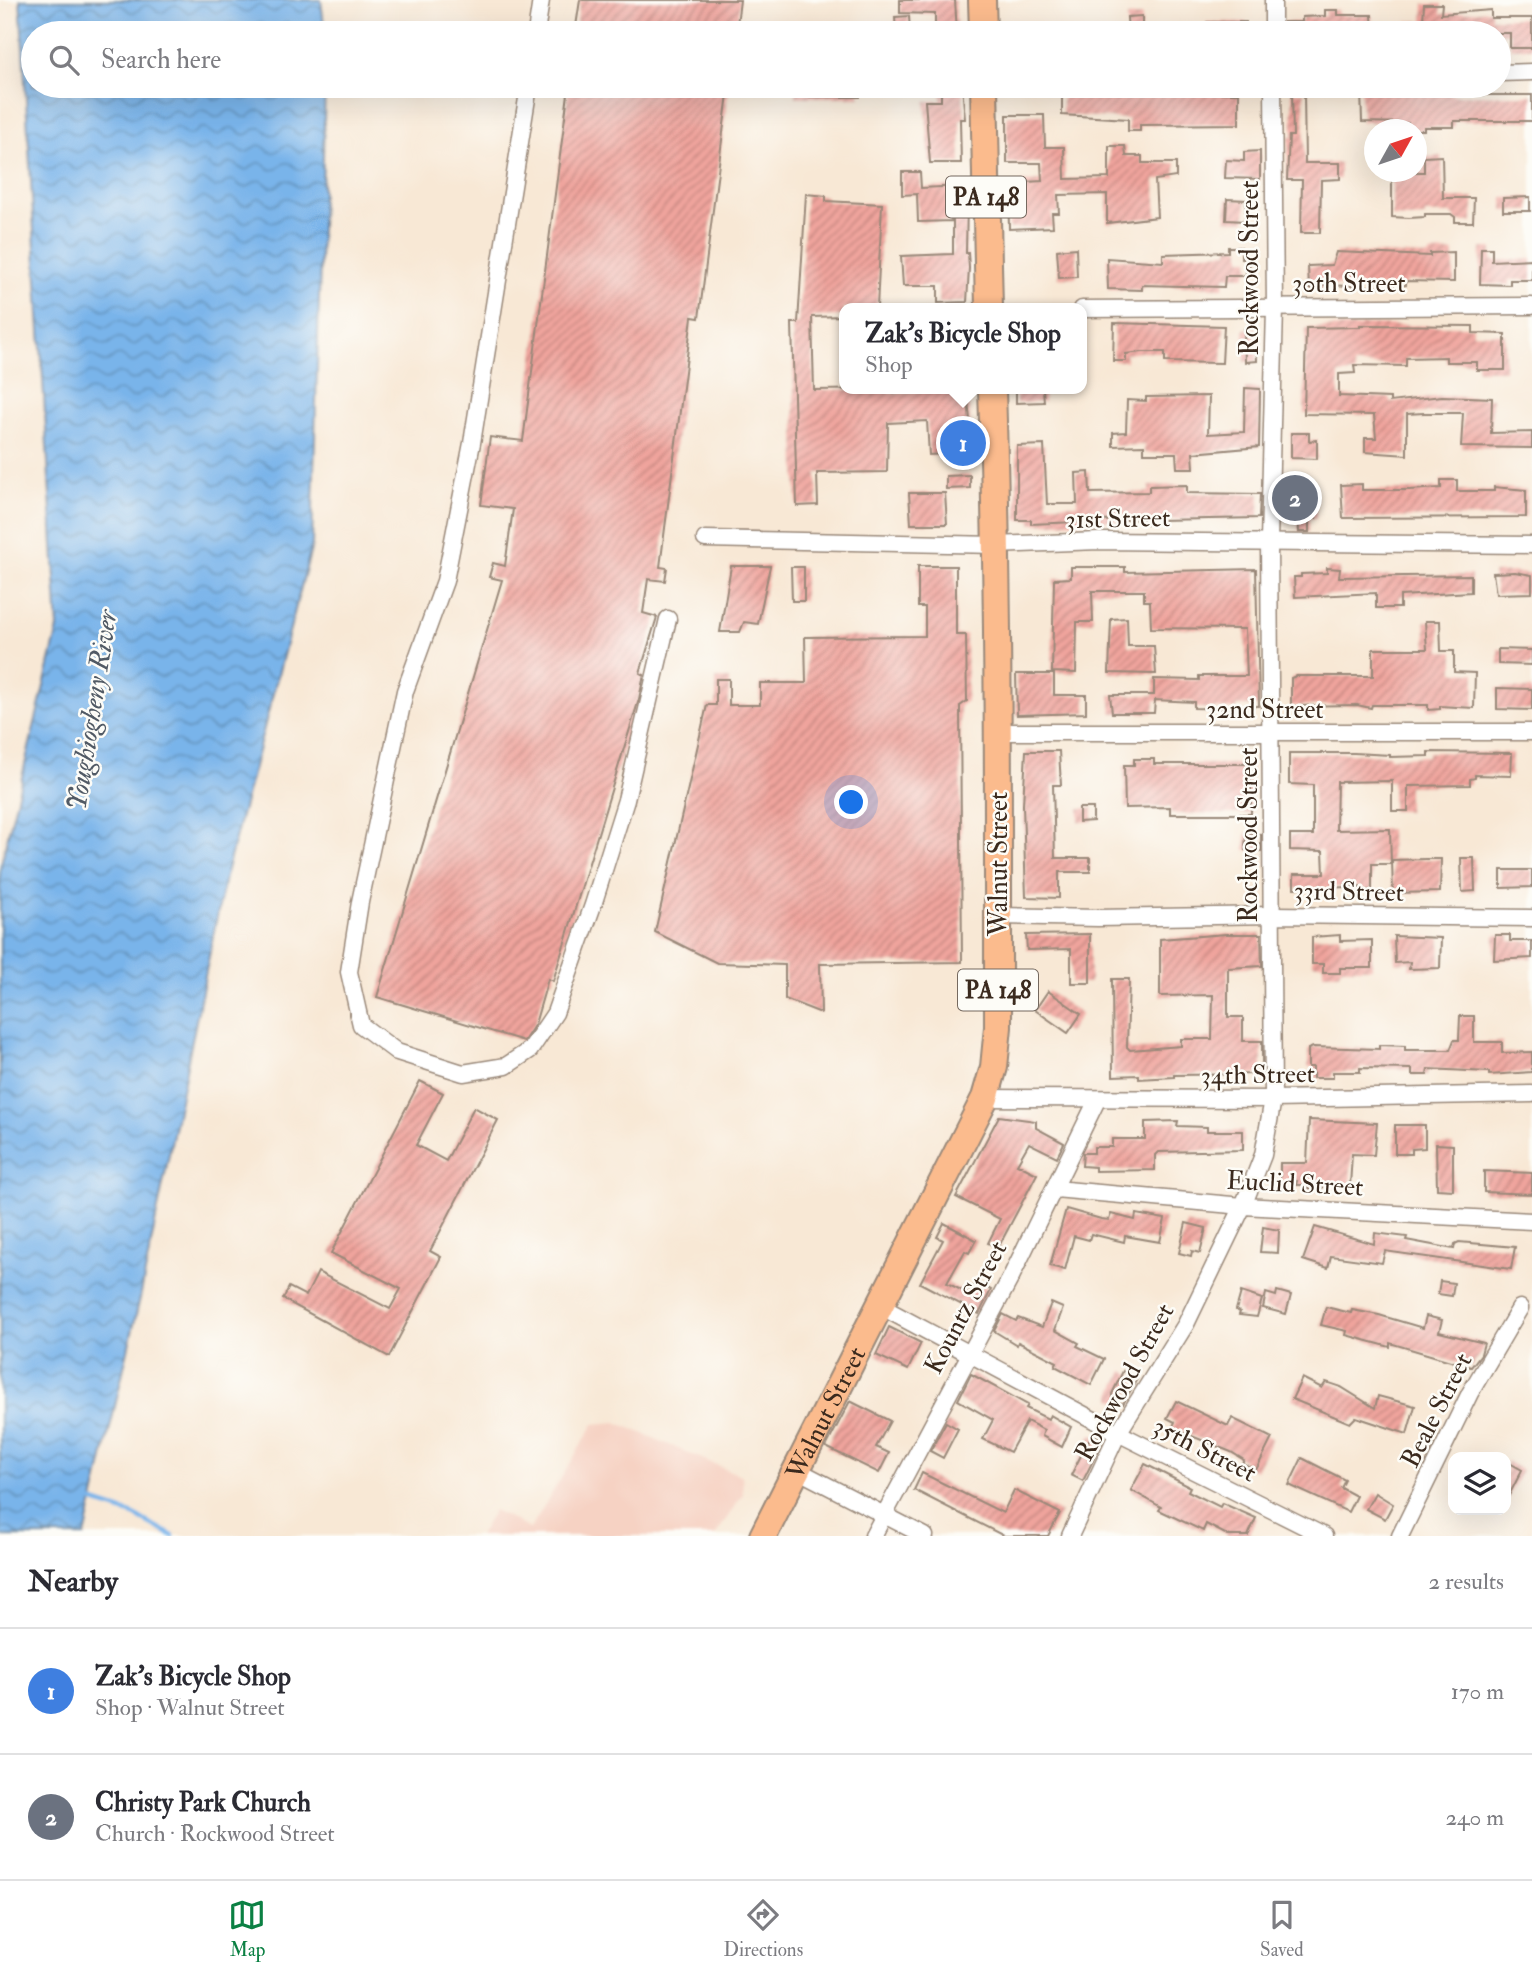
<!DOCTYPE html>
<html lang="en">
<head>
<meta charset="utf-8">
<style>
  body { margin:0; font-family:"IM FELL Double Pica",serif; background:#f7f7f7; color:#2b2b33 }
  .controls { position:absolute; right:21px; bottom:21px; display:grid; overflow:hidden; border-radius:14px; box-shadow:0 7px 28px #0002 }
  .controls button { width:63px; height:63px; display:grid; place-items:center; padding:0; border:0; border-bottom:2px solid #e1e1e2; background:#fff; color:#2b2b33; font:35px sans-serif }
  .compass { position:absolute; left:1364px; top:119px; width:63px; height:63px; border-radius:50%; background:#fff; box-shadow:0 7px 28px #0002; rotate:50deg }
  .you { position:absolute; left:852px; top:803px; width:24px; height:24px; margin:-18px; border:5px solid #fff; border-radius:50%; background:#1a73e8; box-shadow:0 0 0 10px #1a73e833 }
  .badge { display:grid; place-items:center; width:46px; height:46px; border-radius:50%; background:#0b8043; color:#fff; font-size:23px; font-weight:700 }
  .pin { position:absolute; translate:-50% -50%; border:4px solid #fff; box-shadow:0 2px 7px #0006 }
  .popup { position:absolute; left:839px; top:303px; width:248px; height:91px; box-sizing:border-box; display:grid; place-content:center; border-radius:14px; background:#fff; filter:drop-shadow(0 2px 5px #0005); font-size:23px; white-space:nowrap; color:#7c7c81 }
  .popup b { font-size:26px; color:#2b2b33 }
  .popup::after { content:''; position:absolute; left:50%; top:100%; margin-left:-14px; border:14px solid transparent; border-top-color:#fff }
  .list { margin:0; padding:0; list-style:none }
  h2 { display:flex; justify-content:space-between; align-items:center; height:91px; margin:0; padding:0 28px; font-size:30px }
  h2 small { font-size:23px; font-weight:400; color:#7c7c81 }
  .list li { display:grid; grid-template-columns:46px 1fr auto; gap:21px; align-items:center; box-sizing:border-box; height:126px; padding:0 28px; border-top:2px solid #e1e1e2 }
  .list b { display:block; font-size:26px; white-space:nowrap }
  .list p { margin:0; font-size:23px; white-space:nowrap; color:#7c7c81 }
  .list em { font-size:23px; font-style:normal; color:#7c7c81 }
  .icon { flex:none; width:38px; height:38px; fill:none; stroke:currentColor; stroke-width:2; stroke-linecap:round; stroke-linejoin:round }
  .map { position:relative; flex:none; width:1532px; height:1536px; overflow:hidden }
  .search { position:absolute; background:#fff; box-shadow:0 7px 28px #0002; left:21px; right:21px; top:21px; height:77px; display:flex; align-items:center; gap:18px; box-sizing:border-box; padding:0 24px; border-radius:38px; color:#7c7c81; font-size:26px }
  .sheet { height:343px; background:#fff }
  nav { display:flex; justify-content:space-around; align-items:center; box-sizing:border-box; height:98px; border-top:2px solid #e1e1e2; background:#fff; font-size:19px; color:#7c7c81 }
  nav a { display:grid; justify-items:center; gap:4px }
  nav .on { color:#0b8043 }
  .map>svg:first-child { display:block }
</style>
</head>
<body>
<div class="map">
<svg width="1532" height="1536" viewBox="0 0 1532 1536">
  <defs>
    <pattern id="water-waves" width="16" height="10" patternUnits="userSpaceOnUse" patternTransform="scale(1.75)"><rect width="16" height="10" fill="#79b4ea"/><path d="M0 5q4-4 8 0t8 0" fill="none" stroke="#6493bd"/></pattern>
    <pattern id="building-hatch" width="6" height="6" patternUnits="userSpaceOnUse" patternTransform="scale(1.75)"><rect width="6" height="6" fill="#f0a49d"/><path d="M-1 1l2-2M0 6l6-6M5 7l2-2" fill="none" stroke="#c4867f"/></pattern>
  </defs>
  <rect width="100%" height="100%" fill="#fdfcf7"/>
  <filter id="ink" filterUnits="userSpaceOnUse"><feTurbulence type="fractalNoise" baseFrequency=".0143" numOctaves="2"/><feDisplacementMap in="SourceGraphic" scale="14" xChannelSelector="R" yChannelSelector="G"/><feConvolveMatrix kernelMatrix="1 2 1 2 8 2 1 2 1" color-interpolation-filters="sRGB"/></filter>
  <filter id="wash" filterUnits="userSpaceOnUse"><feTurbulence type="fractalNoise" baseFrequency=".00686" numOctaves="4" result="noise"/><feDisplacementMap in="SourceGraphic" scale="28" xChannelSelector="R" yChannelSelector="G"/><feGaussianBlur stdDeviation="1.57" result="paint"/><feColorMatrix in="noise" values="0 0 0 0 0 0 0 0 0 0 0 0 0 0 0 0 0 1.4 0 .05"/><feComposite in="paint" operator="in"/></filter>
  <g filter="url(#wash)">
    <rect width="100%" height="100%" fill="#f8e8d5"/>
    <path fill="#f6d2c3" d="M616,1422L742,1476L743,1494L715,1536H479L494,1510L530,1529L594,1424Z"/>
    <path fill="url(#water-waves)" stroke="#5a6f84" stroke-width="2" d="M20,0H321L325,33H33V86H325L312,545L225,877L140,1298L85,1536H0V868L58,628Z"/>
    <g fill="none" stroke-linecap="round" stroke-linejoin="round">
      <path stroke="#79b4ea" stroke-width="4.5" d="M91,1501L134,1515L173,1536"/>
    </g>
    <g id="blocks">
      <g fill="url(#building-hatch)">
        <path d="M580,0H740L736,33H575Z"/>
        <path d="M900,0H955L957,33H935V14L900,13Z"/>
        <path d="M1424,4H1442L1441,14L1491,10V18H1532V48H1510V33H1408V21H1423Z"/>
        <path d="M1325,10H1338V15H1372L1373,33H1283L1284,22H1302V17L1325,16Z"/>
        <path d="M909,16L910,31L896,32L895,17Z"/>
        <path d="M1142,16V33H1128L1127,17Z"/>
        <rect x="1207" y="22" width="39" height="11"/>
        <path d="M569,86H729L699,318L692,317L660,567L667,568L665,581L648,579L643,613L657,617L640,673L644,675L639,699L553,981L548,979L535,1024L524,1041L377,997L502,580L489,577L493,563L505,566L513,509L481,505L490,437L523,441Z"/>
        <rect x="796" y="86" width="64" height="11"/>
        <path d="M941,86H962L965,119H960L961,163H930L925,101H941Z"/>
        <path d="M1407,88L1454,95H1532V121H1454V127H1424V130H1408V123L1362,122L1361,90Z"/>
        <path d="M1110,89H1125V93H1239V124L1140,125V131H1128V119L1062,115V91Z"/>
        <path d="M1292,92H1304L1305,163H1340V179L1321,180L1320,233H1301L1302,180H1287L1289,136H1293Z"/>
        <path d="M1007,115H1044L1045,147H1064L1065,179L1109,178V146H1125L1126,156H1142V163H1176V177L1155,180L1157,217L1107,223V194L1058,195L1059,213H1052L1053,227L1009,229L1008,183L1042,181L1041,163H1007Z"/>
        <path d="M1260,151V179L1225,178L1226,160L1244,161V152Z"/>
        <path d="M1442,156L1443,198H1474L1473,222H1455V217L1451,214H1425V217L1409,218L1392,217V172H1424V157Z"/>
        <path d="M902,172H920L921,188L963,186L964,202H967L966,253H968L969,268L967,302L938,303V286H903L901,256L953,254V221L918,222L917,194L902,195Z"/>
        <path d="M806,194L826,196V201L882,204L877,308H844V316L812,317L814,390L888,389V393L967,389L973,452L929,455L927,421L888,423L887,472L817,473L818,505L797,506L792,323H798Z"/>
        <path d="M1530,197V211H1503V198Z"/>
        <path d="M1227,199L1246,200L1245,221L1226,220Z"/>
        <path d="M1228,247H1241V259H1249L1250,271H1246V276H1225L1224,287L1142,285V290L1108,289L1107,258L1163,262V254L1228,252Z"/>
        <path d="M1076,248L1077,277L1059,278L1057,250Z"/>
        <path d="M1481,248H1492V261L1532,259V280H1510V285L1480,284Z"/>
        <path d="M1336,252L1430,256V253L1454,252V282L1406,281V285L1386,287L1322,285V289H1309L1308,266L1332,265Z"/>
        <path d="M1114,323L1224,326L1222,363L1165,362V352H1142L1126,354V361H1113Z"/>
        <path d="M1360,325L1473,326V333L1505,334V370H1477V362H1446V357L1406,358V366L1354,365L1355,373L1339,374V396L1390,398V402L1442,396L1492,398L1491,433L1532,432V448L1461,447L1463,413H1424L1407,414V455L1365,452V438H1376L1374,415L1304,414L1306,328L1360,327Z"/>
        <path d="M1256,328L1257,361L1245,362L1244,329Z"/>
        <path d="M1245,388L1260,389L1259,447L1193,453L1194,468H1177L1176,453H1144V445L1113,446V433L1126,432L1127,400L1146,401V397L1209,396L1208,434L1244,432Z"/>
        <path d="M1016,389H1043L1044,402L1016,403Z"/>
        <path d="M1291,433H1309V441L1317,440V459L1291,458Z"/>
        <path d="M1044,445L1047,504H1077L1076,473L1089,472L1090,493L1149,492V486L1187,485V493L1260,494L1259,518L1159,520V523L1147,524V519L1031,524V520H1017V446Z"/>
        <path d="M970,475V488L946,489V476Z"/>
        <path d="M1441,480H1457V491H1494V487L1526,490V517L1343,518L1341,485L1362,484V490H1409L1441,488Z"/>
        <path d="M1293,488H1316V518H1309V532H1299L1298,518H1288V507H1293Z"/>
        <path d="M909,493H945L947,524H911Z"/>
        <path d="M731,566H770L758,624L744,622L740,632H720Z"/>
        <path d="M918,566H956V635H966L967,701L960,706L962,962L820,964L821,1013L785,999V965L717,963L655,932L707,705H716V679H729V705H760V683H806L805,637L925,636V607H918Z"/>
        <path d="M791,567H804V601H792Z"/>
        <path d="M1071,567H1125V572L1256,569L1259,706H1237V709L1194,708V702L1155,700L1154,713H1112L1110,695H1154V679L1199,680V676H1247L1245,629L1151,628L1150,601H1144V591H1092L1093,622H1077L1076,673L1052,672L1054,579L1071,578Z"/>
        <path d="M1327,568L1340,569L1339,577L1471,575V592L1400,596V608H1376V593L1295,597L1294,577H1301V574L1327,573Z"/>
        <path d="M1515,572L1532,575V593L1496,594L1493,573Z"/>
        <path d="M1127,618L1128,646H1154L1156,674L1109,673L1111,619Z"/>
        <path d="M1425,621H1440L1441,651H1454V672L1475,673L1474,708L1440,706V709L1428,710V705H1372L1371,708L1357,705L1291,706V678L1296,676H1373V649H1427Z"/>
        <path d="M1498,649L1532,650V665L1498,664Z"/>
        <path d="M1016,674H1054V695H1086V713L1017,715Z"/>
        <path d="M1497,688L1532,689V710L1497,709Z"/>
        <path d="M1026,751H1059L1061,785H1053L1055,858H1090V872H1059V898L1026,897L1023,805Z"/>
        <path d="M1428,752L1512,753L1511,776L1475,775V778L1470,779V785L1408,786V811H1392V781L1337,782L1336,830L1390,829L1391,864H1372V890L1360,891V887L1294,888V874H1324L1323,851L1290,850V835H1313V785L1289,784V753H1354L1390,755V757L1428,756Z"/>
        <path d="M1134,759H1154V764H1251V814H1170V807L1125,808L1124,765H1134Z"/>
        <path d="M1079,808H1093V821L1079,822Z"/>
        <path d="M1246,833L1261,834V851L1245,850Z"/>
        <path d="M1461,858H1474L1475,891L1462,892Z"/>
        <path d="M1426,859H1441L1440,892L1393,893L1392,860Z"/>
        <path d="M1501,870H1532V887L1501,888Z"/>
        <path d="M1090,934V983H1071V949L1027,950L1026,935Z"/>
        <path d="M1227,934H1261L1262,966L1228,968V1017H1243V1041H1262V1074L1174,1075V1077L1139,1079V1075L1113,1076L1112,979H1129L1127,1047L1130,1050L1181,1046V1039H1212L1213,995L1160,996V939Z"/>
        <path d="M1340,935V941L1372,940V968H1340V973H1323V964H1312V937Z"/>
        <path d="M1495,935H1510V941H1532V958L1494,960Z"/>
        <path d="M1394,936L1441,938L1440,968L1409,969L1410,962L1395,963Z"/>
        <path d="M1048,991L1081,1014L1068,1033L1035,1010Z"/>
        <path d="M1460,1016H1474V1042H1502V1053L1532,1052V1072L1489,1075V1072L1428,1069L1427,1075H1412V1069L1360,1068V1072H1333V1078H1313V1067H1308V1049L1313,1047L1379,1049V1045L1405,1046V1050H1450L1454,1040H1459Z"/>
        <path d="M420,1081L443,1093L416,1145L446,1161L474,1107L498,1120L430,1251L441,1257L389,1357L283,1299L289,1287L306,1296L318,1272L390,1309L401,1289L331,1253Z"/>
        <path d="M999,1116L1036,1121V1128L1064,1143L1057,1157L1029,1143L1017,1164L1037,1174L998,1248L988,1243L1000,1219L956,1197Z"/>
        <path d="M1309,1120L1377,1123L1374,1155L1352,1154L1350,1186L1322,1184V1190L1308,1189V1185H1296L1297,1181H1280V1163H1307Z"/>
        <path d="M1178,1121L1177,1126L1207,1127V1131H1243V1150L1158,1152L1155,1155V1170L1095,1171V1167L1082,1166L1083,1153H1094V1147H1112V1139H1145V1122Z"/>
        <path d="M1395,1125H1425V1148L1412,1149V1154H1395Z"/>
        <path d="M1436,1144L1453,1145V1190L1437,1189Z"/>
        <path d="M1484,1171L1532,1173V1194L1484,1192Z"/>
        <path d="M1066,1209L1101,1219L1109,1220L1111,1214L1135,1220L1136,1214L1165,1219L1160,1242L1125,1236L1124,1242L1091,1234L1089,1240L1074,1236L1065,1270L1050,1266Z"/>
        <path d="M944,1223L976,1240L969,1253L965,1251L947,1283L969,1294L976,1282L991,1290L979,1314L920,1283L943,1240L937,1237Z"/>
        <path d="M1186,1223L1206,1228L1200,1253L1192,1251L1191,1256L1179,1253Z"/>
        <path d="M1263,1227L1279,1230L1278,1253L1260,1252Z"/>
        <path d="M1315,1227L1374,1244L1375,1233L1407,1237L1406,1240L1454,1249L1455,1244L1459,1242L1515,1247L1511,1269L1385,1251L1382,1263L1331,1256L1328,1268L1303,1260Z"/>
        <path d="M1440,1281L1454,1283L1452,1296L1438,1294Z"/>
        <path d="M1277,1291L1291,1295L1286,1314L1263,1308L1266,1293L1276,1296Z"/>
        <path d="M1241,1292L1262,1299L1257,1317L1239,1315L1240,1312L1236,1310Z"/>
        <path d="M1051,1303L1063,1308L1055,1330L1079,1343L1077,1346L1104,1359L1091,1385L1055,1366L1057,1362L1018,1342L1017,1345L994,1331L1003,1314L1016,1321L1018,1318L1042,1327Z"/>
        <path d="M1326,1307L1351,1313L1352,1310L1379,1315L1423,1328L1426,1316L1442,1320L1439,1332L1484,1343L1481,1354L1471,1367L1390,1343V1347L1346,1335L1347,1331L1321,1325Z"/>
        <path d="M889,1327L921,1343L908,1370L876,1355Z"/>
        <path d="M1123,1371L1137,1379L1123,1404L1112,1399V1394Z"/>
        <path d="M971,1374L1028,1405L1026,1408L1048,1419L1050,1415L1071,1427L1062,1447L1042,1436L1044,1430L1027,1421L1010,1452L983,1439L993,1420L958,1400Z"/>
        <path d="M1302,1378L1322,1388L1326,1382L1341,1387L1375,1408L1378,1396L1415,1406L1407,1434L1356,1417L1350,1423L1292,1399Z"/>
        <path d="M850,1401L890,1421L876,1447L889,1453L879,1473L826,1447Z"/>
        <path d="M1176,1401L1228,1426L1232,1418L1272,1438L1256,1470L1242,1463L1244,1460L1231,1452L1172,1428L1175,1422L1167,1418Z"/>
        <path d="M946,1422L958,1429L943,1458L930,1451Z"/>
        <path d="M1092,1434L1103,1440L1083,1481L1071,1475Z"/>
        <path d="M1302,1458L1345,1480L1341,1488L1356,1496L1348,1512L1289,1485Z"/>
        <path d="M1506,1461L1522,1470L1506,1501Z"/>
        <path d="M1145,1464L1190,1487L1188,1491L1220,1507L1222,1503L1256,1518L1248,1536H1229L1206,1524L1203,1531L1159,1510L1161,1507L1131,1490Z"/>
        <path d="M922,1473L1003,1513L1014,1490L1060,1513L1048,1536H1004L914,1490Z"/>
        <path d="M1375,1493L1393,1504L1385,1519L1366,1509Z"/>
      </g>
    </g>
  </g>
  <g filter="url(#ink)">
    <use href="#blocks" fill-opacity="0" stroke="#9a897a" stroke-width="2"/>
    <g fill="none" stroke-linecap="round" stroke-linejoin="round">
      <defs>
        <g id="street">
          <path d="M536,33L541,0"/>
          <path d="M1273,33V0"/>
          <path d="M1499,73L1532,72"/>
          <path d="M529,86L472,443L445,581L405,691L360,902L349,972L361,1025L397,1052L463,1073L506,1066L530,1050L555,1013L593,905L626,800L668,619"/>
          <path d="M1082,309L1532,306"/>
          <path d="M705,539L997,545L1099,541L1532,545"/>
          <path d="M998,732H1532"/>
          <path d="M998,916L1098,918L1274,915L1532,918"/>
          <path d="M985,1098L1273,1099L1532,1094"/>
          <path d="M1055,1189L1243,1206L1532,1221"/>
          <path d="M880,1306L1118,1433L1324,1536"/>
          <path d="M797,1470L925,1536"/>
          <path d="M873,1536L1010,1279L1097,1100"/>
          <path d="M1070,1536L1118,1433L1186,1324L1243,1206L1263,1155L1273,1099L1269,542L1275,308L1273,86"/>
          <path d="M1400,1536L1470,1393L1520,1308"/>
        </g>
        <g id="primary">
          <path d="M982,0L983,33"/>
          <path d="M984,86L989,308"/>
          <path id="s1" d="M763,1536L985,1098L994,1067L998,1027C998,814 999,602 992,389"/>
        </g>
      </defs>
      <use href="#street" stroke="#9a897a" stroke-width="19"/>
      <use href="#primary" stroke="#9a897a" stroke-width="30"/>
      <use href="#street" stroke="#fff" stroke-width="16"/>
      <use href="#primary" stroke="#fbbb8d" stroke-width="26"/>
    </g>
  </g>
  <g text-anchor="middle" stroke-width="5" stroke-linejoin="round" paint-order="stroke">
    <g fill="#fdfcf7" stroke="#75695f" stroke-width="2">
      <rect x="946" y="176.5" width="80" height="41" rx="5"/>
      <rect x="958" y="969.5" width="80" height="41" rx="5"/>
    </g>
    <g font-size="24" font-weight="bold" fill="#3b2a1e">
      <text x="986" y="205">PA 148</text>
      <text x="998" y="998">PA 148</text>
    </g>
    <g font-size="26" fill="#3b2a1e" stroke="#fdfcf7">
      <text transform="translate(1249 268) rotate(-90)" y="9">Rockwood Street</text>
      <text x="1349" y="292">30th Street</text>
      <text transform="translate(1118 518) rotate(-1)" y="9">31st Street</text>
      <text x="1265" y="718">32nd Street</text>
      <text transform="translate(1248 835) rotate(-90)" y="9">Rockwood Street</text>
      <text transform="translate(998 864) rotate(-90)" y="9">Walnut Street</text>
      <text transform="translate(1349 891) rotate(1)" y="9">33rd Street</text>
      <text transform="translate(1258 1074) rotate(-1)" y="9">34th Street</text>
      <text transform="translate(1295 1183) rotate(3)" y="9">Euclid Street</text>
      <text transform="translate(965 1307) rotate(-62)" y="9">Kountz Street</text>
      <text transform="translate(1124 1382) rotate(-61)" y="9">Rockwood Street</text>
      <text transform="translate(1436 1410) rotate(-63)" y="9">Beale Street</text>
      <text dy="9" stroke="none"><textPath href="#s1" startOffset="138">Walnut Street</textPath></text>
      <text transform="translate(1205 1449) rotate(27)" y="9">35th Street</text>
    </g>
    <g font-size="28" font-style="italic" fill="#515a65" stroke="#fdfcf7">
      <text transform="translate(91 710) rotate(-81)" y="10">Youghiogheny River</text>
    </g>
  </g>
</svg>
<div class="controls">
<button><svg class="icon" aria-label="layers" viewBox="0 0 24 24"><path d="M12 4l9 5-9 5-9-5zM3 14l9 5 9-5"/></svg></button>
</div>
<svg class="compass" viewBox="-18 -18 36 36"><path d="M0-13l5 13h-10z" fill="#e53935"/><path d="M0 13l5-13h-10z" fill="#7c7c81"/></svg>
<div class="you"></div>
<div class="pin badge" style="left:963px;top:443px;background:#3f7fe0">1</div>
<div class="popup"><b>Zak's Bicycle Shop</b>Shop</div>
<div class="pin badge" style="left:1295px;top:498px;background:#6b7280">2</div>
<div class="search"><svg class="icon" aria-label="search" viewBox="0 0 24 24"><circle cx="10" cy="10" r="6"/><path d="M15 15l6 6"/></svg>Search here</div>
</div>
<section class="sheet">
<h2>Nearby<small>2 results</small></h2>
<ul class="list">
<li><span class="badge" style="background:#3f7fe0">1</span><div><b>Zak's Bicycle Shop</b><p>Shop · Walnut Street</p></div><em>170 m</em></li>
<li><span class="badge" style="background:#6b7280">2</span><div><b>Christy Park Church</b><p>Church · Rockwood Street</p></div><em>240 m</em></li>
</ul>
</section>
<nav>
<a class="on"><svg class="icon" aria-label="map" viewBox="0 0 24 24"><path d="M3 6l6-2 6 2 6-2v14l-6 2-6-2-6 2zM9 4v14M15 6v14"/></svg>Map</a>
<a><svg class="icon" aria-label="directions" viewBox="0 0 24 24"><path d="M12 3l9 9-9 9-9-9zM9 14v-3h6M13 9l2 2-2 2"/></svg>Directions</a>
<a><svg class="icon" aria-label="saved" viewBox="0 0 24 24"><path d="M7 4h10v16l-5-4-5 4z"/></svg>Saved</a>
</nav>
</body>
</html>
